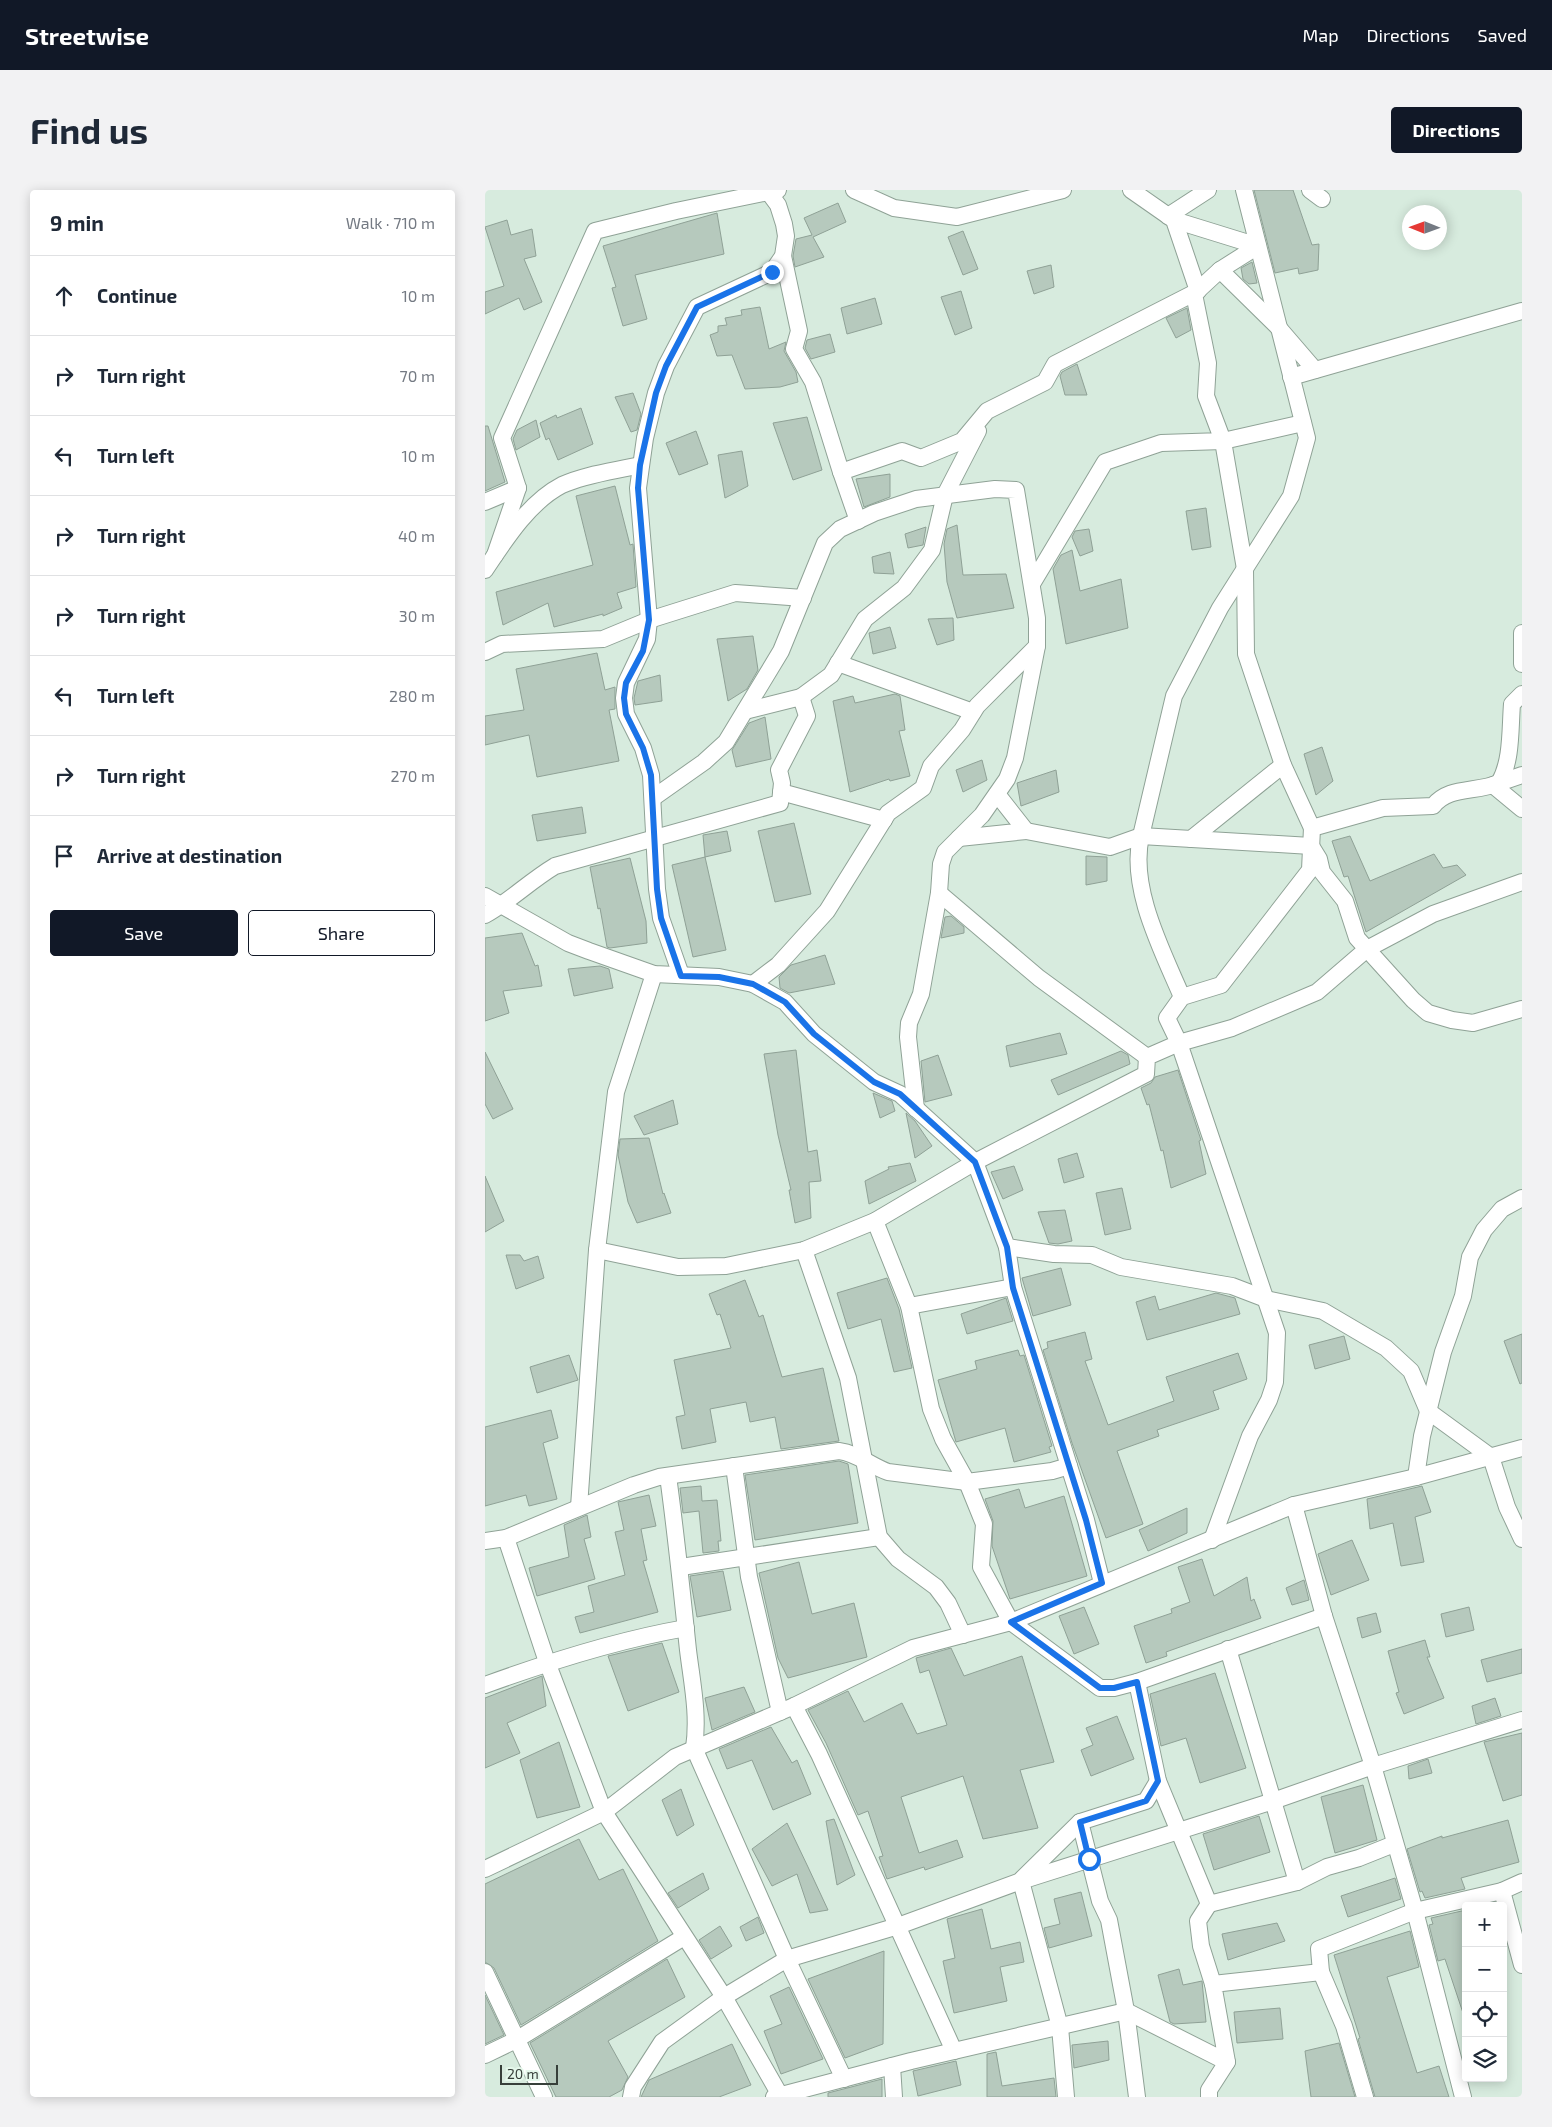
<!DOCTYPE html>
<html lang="en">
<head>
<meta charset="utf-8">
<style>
  body { margin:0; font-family:"Exo 2",sans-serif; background:#f2f2f3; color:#1f2937 }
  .controls { position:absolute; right:15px; bottom:15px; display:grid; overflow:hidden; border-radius:5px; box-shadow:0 2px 12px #0003 }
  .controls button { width:45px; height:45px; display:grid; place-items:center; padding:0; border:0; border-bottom:1px solid #e0e1e3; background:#fff; color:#1f2937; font:25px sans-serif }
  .compass { position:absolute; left:917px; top:15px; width:45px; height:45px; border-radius:50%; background:#fff; box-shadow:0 2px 12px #0003; rotate:271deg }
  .scale { position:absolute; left:15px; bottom:12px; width:58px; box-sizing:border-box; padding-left:5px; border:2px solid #373f3a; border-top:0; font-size:14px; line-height:18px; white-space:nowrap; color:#373f3a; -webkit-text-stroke:4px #e5f8eb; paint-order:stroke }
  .stop { position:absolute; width:15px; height:15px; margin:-11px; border:4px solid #1a73e8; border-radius:50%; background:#fff }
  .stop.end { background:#1a73e8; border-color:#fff; box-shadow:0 1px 5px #0008 }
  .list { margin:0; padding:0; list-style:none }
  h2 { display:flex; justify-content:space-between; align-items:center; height:65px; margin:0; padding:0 20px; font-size:21px }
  h2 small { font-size:16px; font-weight:400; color:#747a83 }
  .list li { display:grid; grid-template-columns:32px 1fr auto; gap:15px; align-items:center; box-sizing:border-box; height:80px; padding:0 20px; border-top:1px solid #e0e1e3 }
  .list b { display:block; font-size:19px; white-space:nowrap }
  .list em { font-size:16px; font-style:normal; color:#747a83 }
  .actions { display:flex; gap:10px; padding:15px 20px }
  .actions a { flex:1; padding:11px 0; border:1px solid #111827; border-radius:5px; text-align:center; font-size:18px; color:#111827 }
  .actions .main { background:#111827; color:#fff }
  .icon { flex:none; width:28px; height:28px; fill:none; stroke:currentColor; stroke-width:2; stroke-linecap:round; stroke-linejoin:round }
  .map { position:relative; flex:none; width:1037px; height:1907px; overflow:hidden; border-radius:5px }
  header { display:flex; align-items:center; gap:30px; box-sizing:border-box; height:70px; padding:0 25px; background:#111827; color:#fff }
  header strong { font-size:24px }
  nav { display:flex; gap:28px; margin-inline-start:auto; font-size:18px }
  .intro { display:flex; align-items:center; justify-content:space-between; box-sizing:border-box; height:120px; padding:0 30px }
  h1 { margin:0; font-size:35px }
  .button { padding:12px 22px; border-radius:5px; background:#111827; color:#fff; font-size:18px; font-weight:700 }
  main { display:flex; gap:30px; padding:0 30px }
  aside { flex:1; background:#fff; border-radius:5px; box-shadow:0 2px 12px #0003 }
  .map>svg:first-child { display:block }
</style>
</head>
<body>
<header>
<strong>Streetwise</strong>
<nav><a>Map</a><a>Directions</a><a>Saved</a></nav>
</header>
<div class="intro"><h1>Find us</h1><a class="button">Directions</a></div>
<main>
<aside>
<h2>9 min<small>Walk · 710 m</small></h2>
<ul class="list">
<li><svg class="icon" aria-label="ahead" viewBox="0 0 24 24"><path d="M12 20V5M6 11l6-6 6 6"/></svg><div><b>Continue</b></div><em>10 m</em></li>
<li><svg class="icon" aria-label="right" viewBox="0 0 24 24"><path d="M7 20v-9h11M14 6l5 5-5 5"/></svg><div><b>Turn right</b></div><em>70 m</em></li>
<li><svg class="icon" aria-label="left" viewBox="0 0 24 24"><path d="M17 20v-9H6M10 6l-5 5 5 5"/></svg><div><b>Turn left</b></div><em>10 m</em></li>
<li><svg class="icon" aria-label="right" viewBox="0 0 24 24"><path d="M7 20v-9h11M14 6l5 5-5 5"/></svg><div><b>Turn right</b></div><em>40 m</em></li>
<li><svg class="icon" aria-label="right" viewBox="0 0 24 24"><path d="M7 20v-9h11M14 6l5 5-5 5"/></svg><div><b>Turn right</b></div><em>30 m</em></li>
<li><svg class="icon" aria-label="left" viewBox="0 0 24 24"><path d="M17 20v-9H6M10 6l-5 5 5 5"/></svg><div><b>Turn left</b></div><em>280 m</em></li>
<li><svg class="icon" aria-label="right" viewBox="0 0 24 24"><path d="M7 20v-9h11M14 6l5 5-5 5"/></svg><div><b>Turn right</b></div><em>270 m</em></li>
<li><svg class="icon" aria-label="arrive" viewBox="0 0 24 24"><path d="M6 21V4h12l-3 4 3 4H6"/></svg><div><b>Arrive at destination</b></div></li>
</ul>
<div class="actions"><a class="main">Save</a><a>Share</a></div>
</aside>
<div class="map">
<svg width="1037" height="1907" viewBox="0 0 1037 1907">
  <rect width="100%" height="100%" fill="#d7ebde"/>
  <g fill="#b6c9bd" stroke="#8fa196">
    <path d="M769,0H808L827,55L834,54L833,80L814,84L813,78L790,83Z"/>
    <path d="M353,13L361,32L328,47L339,67L310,77L308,66L311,49L327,45L319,28Z"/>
    <path d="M232,23L239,64L150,85L162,129L138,136L127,98L131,97L118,56Z"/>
    <path d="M22,30L26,45L47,39L51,66L39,69L57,112L39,120L34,108L0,124V102L19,96L0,37Z"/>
    <path d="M478,41L493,79L478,85L463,47Z"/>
    <path d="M767,72L772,93L764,94L758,89L756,78Z"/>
    <path d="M566,75L569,97L549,104L542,81Z"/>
    <path d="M476,101L487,138L470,145L456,107Z"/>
    <path d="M390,108L397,134L362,144L356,118Z"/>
    <path d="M275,117L284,159L301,152L299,161L311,182L313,192L295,197L260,199L247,165L232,166L225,145L233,142V136L242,135L240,128L257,125L256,120Z"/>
    <path d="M702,118L706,140L691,148L681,128Z"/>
    <path d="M345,144L350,162L326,169L320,158L322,150Z"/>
    <path d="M592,174L602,205H580L575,186L577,182Z"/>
    <path d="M148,203L156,224L152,240L146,242L130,207Z"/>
    <path d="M96,218L108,254L73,270L64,248L61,250L55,233L71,225L72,228Z"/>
    <path d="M322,227L337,280L308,290L288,233Z"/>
    <path d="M51,230L55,247L31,260L28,249L32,240Z"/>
    <path d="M0,236H3L20,292L0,301Z"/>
    <path d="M211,241L223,274L194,285L181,253Z"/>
    <path d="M257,261L263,296L240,308L233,265Z"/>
    <path d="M405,284V307L379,317L371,289Z"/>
    <path d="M130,296L145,355L148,354L151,397L132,403L137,418L118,426V424L69,437L63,413L18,435L11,402L108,375L91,306Z"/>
    <path d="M721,318L726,357L707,360L701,321Z"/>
    <path d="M472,335L478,385L521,384L529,418L472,428L462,392L459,354L462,339Z"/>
    <path d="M441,337L438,355L423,358L420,344Z"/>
    <path d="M604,339L608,361L595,366L587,347L590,341Z"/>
    <path d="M587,360L595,401L636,389L643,438L581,454L568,379L576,365Z"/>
    <path d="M405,362L409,384L389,383L387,367Z"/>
    <path d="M468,428L469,450L452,455L443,429Z"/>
    <path d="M405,437L411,458L388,464L384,443Z"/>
    <path d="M268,446L273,480L262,499L243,511L232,449Z"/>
    <path d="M112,463L120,500L130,497V519L124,520L134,571L52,587L44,545L0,555V526L39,520L31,479Z"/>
    <path d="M175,485L177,511L150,515L149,508L153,491Z"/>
    <path d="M410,504L415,506L420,540L414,541L425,586L405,591L404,589L365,602L348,511L368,506L370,513Z"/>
    <path d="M280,527L286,569L251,577L247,560L264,533Z"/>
    <path d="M837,557L848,591L831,605L819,564Z"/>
    <path d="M497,570L502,590L478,602L471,580Z"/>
    <path d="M571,580L574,602L536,616L532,593Z"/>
    <path d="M97,617L101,643L52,651L47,625Z"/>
    <path d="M309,633L326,704L290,712L273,641Z"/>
    <path d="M242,641L246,661L220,667L218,645Z"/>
    <path d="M865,646L885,691L949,664L958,678L972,675L981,685L881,742L863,686L859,687L847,651Z"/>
    <path d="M601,666L622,667V691L601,695Z"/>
    <path d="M220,667L241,760L208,767L187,675Z"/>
    <path d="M145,668L161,731L162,753L125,758L122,757L115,718L113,719L105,677Z"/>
    <path d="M466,726L479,737V743L456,748L460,727Z"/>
    <path d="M37,743L50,776L53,775L57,796L18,801L24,823L0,831V748Z"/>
    <path d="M340,765L350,794L304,803L295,798L294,787L306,775Z"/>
    <path d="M115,776L124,779L128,798L89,806L83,779Z"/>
    <path d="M575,843L582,864L525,877L521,856Z"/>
    <path d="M311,860L323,962L332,960L336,991L324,992L326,1028L310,1033L304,1000H306L293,945L279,864Z"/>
    <path d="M636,861L643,865L645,874L573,905L566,890Z"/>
    <path d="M0,862L28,919L8,929L0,914Z"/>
    <path d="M453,865L467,905L440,912L436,871Z"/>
    <path d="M693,880L716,950L714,951L721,984L686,998L678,960L676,961L664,914L662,915L656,898L666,893L670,887Z"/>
    <path d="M388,903L407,911L410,921L395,928Z"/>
    <path d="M188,910L193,934L159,945L149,926Z"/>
    <path d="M421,923L430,931L447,956L430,968Z"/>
    <path d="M164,948L178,1004L179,1003L186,1023L152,1033L143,1012L133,965L135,949Z"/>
    <path d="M592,963L599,987L579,993L573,969Z"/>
    <path d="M425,973L431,991L384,1014L380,991L404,979L403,977Z"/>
    <path d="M529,976L538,1000L518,1009L506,982Z"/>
    <path d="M0,986L19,1031L0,1042Z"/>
    <path d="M637,998L646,1039L620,1045L611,1003Z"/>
    <path d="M580,1020L587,1051L573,1054L564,1053L553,1022Z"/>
    <path d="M21,1065H35L39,1071L53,1066L59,1088L31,1099Z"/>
    <path d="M576,1078L586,1115L548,1126L537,1088Z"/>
    <path d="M402,1088L414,1119L427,1178L409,1182L396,1129L363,1139L352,1103Z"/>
    <path d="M260,1090L274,1127L278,1125L297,1187L338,1178L354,1251L296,1259L290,1227L265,1232L261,1212L225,1219L231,1252L197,1259L191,1227L200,1225L189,1170L246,1158L235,1124L232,1125L224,1104Z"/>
    <path d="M731,1103L750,1108L755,1124L662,1150L651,1112L670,1106L674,1120Z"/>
    <path d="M521,1108L528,1131L482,1144L476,1124Z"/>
    <path d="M600,1142L607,1169L600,1171L623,1235L689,1211L681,1187L753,1163L762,1189L728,1201L734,1219L672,1240L674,1246L632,1261L658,1334L621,1348L587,1253L558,1160L563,1158L562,1152Z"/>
    <path d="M1037,1144V1193L1035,1194L1019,1151Z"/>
    <path d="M859,1146L865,1169L830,1179L824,1155Z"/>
    <path d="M533,1160L535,1166L539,1165L567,1256L564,1257L566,1262L529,1272L520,1238L471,1252L453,1190L492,1179L490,1171Z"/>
    <path d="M84,1165L93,1190L52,1203L45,1177Z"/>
    <path d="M66,1220L73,1248L58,1253L72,1309L44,1316L41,1305L0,1316V1237Z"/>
    <path d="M354,1271L363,1274L373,1333L270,1350L260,1285Z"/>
    <path d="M216,1296L217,1311L232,1310L236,1351H233L234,1361L218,1363L214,1321L198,1323L195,1298Z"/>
    <path d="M937,1296L946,1322L930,1327L939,1372L916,1376L908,1333L885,1339L882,1309Z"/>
    <path d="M534,1299L540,1318L579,1306L602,1386L525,1409L507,1356L508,1331L500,1309Z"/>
    <path d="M164,1305L171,1336L156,1339L162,1370L158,1371L173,1422L95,1443L90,1427L109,1422L103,1396L140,1385L130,1342L139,1340L133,1312Z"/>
    <path d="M702,1318V1343L663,1361L654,1340Z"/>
    <path d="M102,1325L106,1347L99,1349L110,1389L52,1406L44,1378L84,1367L79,1335Z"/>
    <path d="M867,1350L884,1390L846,1405L833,1364Z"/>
    <path d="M717,1369L729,1406L762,1387L766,1411L769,1409L776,1428L681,1462L682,1466L661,1473L649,1436L687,1423L686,1419L705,1412L693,1377Z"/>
    <path d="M314,1372L327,1424L369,1413L382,1467L303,1488L293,1468L274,1383Z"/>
    <path d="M238,1381L246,1420L212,1427L205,1386Z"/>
    <path d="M819,1390L824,1410L807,1415L801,1398Z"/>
    <path d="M599,1417L614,1454L589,1464L574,1426Z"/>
    <path d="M984,1417L989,1440L961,1447L956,1424Z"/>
    <path d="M891,1423L896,1442L877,1448L872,1428Z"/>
    <path d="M940,1450L945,1467H942L959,1508L919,1524L911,1503L914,1502L903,1461Z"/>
    <path d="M177,1453L194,1502L143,1521L123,1466Z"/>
    <path d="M466,1458L479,1486L537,1466L569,1572L535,1580L553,1638L498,1649L478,1586L416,1607L434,1663L472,1650L478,1667L440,1680L439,1677L402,1689L394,1667L398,1666L383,1621L373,1625L341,1553L323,1520L363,1501L379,1532L417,1513L432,1544L462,1535L444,1480L435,1483L431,1468Z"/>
    <path d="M1037,1459V1483L1002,1492L996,1470Z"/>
    <path d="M730,1483L761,1578L715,1593L701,1548L676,1556L665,1504Z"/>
    <path d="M57,1486L61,1516L22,1533L35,1563L0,1578V1508Z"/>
    <path d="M259,1497L270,1522L227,1540L220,1508Z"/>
    <path d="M1010,1508L1016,1526L991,1534L987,1516Z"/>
    <path d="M632,1526L649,1569L606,1586L596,1560L608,1555L601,1538Z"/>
    <path d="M286,1537L307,1573L312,1570L326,1604L288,1620L267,1570L242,1579L234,1559Z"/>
    <path d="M1037,1543V1605L1018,1611L999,1552Z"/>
    <path d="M74,1552L95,1617L52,1628L35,1570Z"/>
    <path d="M943,1569L947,1583L924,1589L923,1576Z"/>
    <path d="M878,1595L892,1650L850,1663L836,1607Z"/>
    <path d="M196,1599L209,1635L192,1646L177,1610Z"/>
    <path d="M774,1626L785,1662L729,1680L718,1644Z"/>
    <path d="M349,1629L370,1685L352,1695L341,1631Z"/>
    <path d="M1023,1630L1034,1672L976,1688L980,1699L940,1708L937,1701L935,1702L922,1659L957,1646V1648Z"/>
    <path d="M302,1633L323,1677L343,1720L325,1723L312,1684L287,1696L267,1659Z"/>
    <path d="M94,1649L114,1690L138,1679L173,1751L36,1835L9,1778L0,1772V1694Z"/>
    <path d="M218,1683L224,1699L193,1718L183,1703Z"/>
    <path d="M910,1688L916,1709L863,1727L856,1706Z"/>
    <path d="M596,1702L607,1746L564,1758L559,1738L575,1734L569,1709Z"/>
    <path d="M497,1719L506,1759L535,1752L539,1772L515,1777L522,1811L469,1823L458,1771L470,1768L462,1729Z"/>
    <path d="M981,1720V1823H978L960,1769L953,1771L944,1735L948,1734L946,1728Z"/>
    <path d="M273,1727L279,1743L261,1751L255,1737Z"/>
    <path d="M792,1733L800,1751L743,1770L737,1744Z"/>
    <path d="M235,1736L247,1756L226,1769L214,1750Z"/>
    <path d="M925,1741L934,1777L902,1787L932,1883L954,1876L964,1907H890L873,1849L875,1848L849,1765Z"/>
    <path d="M399,1761L398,1854L360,1868L323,1789Z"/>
    <path d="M182,1769L200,1807L123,1851L143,1887L137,1900L124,1907H71L45,1853Z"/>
    <path d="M694,1779L698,1795L717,1791L721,1832L689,1834L685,1832L673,1785Z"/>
    <path d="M304,1797L338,1869L296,1884L279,1841L297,1834L285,1806Z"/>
    <path d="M0,1805L19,1845L0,1854Z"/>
    <path d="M795,1818L798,1849L752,1853L749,1822Z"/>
    <path d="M623,1851L624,1870L589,1878L587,1855Z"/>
    <path d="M854,1853L870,1907H826L820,1861Z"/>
    <path d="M247,1854L266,1895L234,1907H156L164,1890Z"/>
    <path d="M511,1862L517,1896L569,1888L571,1907H502V1864Z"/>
    <path d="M471,1871L476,1895L433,1906L428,1881Z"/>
    <path d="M397,1889V1907H343V1903Z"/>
  </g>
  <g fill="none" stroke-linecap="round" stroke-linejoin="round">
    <defs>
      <g id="minor">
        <path d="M369,0L409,18L472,27L578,0"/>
        <path d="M825,0L837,9"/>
        <path d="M683,26L723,0"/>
        <path d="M689,30L773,56L735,80"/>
        <path d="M298,66L314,141L309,159L328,192L356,282"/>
        <path d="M806,187L1037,121"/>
        <path d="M818,233L738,251L760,379L761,464L798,575L827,638"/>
        <path d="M0,312L33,298"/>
        <path d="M373,331L356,282L417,261L436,268L477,251L502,221L560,192L570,174L713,101L689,30L646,0"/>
        <path d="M10,365L33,298L17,248L110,41L191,21L293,0"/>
        <path d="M0,380C20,350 44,312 77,295C101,284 130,281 155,275"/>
        <path d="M547,394L620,272L676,253L738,251L721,206L723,173L709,104L735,80L793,137L830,180"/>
        <path d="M1037,443V474"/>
        <path d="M0,462L17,454L118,449L164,430L250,403L318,408"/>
        <path d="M353,473L488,522"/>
        <path d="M316,507L346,485L380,429L419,398L447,360L460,305L493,241"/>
        <path d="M1037,585L1008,595L1037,619"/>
        <path d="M296,602L399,630"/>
        <path d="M168,608L219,572L241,552L296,461L340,353L355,339L389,323L431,309L510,299L531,300L552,428V456L530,568L522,589L497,625L460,662L456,674L454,703L436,804L424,833L423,847L431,919"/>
        <path d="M541,641L625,657L656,646L826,656L834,669L837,682L860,711L872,748L928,810L943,823L967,830L988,833L1037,819"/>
        <path d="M474,648L541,641L512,604"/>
        <path d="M706,649L798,575"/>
        <path d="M454,703L554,788L662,867"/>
        <path d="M0,706L83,753L104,761L169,784L234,787L268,794L300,812L329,844L389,892L415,904L490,972L522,1057L569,1064L607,1065L636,1077L747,1096L781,1109L838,1121L901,1158L926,1181L943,1221L1006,1267L1022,1317L1037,1349"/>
        <path d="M0,725C25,711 45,691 70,676L295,613L297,593L294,580L322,526L316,507L260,521"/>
        <path d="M196,785L176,728L172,699L166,585L158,558L141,524L139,508L141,493L162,449L164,430L153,298L160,248L171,203L181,176L212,117L287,82L298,66L301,46L299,34L293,15L282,0"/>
        <path d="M268,794L293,775L342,721L403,623L438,598L446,576L477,540L492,516L552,456"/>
        <path d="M697,807C677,760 644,698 656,646L689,506L735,418L806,306L822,248L759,0"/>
        <path d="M390,1031L424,1116L446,1219L458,1249L482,1292L499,1334L496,1377L526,1432L615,1498H629L652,1492L839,1426"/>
        <path d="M522,1057L528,1097L584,1276"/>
        <path d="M112,1060L193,1077L241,1076L319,1060L390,1031L490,972L661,884L662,867L694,853L682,828L697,807L736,795L825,680L827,638L898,618L948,616C964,596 989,603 1014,593C1027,571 1025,539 1027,514L1037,504"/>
        <path d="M319,1060L363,1188L394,1347L413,1369L451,1397L463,1413L478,1445"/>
        <path d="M424,1116L528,1097"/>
        <path d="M249,1276L264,1387L295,1522"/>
        <path d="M183,1286C191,1344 197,1402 203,1460C207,1493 214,1525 209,1558L302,1769L359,1889"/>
        <path d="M931,1287L937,1246L958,1162L978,1106L985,1067L999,1040L1017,1019L1037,1008"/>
        <path d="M809,1315L839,1426L888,1576L930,1721L978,1907"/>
        <path d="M94,1317L112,1060L131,902L169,784"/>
        <path d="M21,1348L62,1472L119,1622L239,1807L296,1907"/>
        <path d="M727,1350L765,1246L784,1210L790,1192L792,1143L694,853L747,838L832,802L882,759L948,724L1037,692"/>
        <path d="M0,1351L21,1348L149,1295L174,1287L354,1261C372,1263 386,1276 403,1282L482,1292L567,1281L584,1276L601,1330L617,1393"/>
        <path d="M196,1377L394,1347"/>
        <path d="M743,1459L812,1692"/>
        <path d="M652,1492L673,1591L724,1714L713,1731L716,1756L728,1794"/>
        <path d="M0,1495C66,1471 132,1450 201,1438"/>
        <path d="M309,1516L334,1564L469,1861"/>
        <path d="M595,1632L615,1711L624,1730L641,1821L652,1907"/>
        <path d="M0,1679L119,1622L190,1567L309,1516L428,1458L526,1432L809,1315L931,1287L1037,1258"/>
        <path d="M537,1689L595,1632L661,1611L673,1591"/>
        <path d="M536,1691L575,1837L581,1907"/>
        <path d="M1017,1701L1037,1775"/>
        <path d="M724,1714L812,1692L842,1677L874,1668L909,1654"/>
        <path d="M0,1782L59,1907"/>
        <path d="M836,1782L859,1836L880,1907"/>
        <path d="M0,1865L31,1850L199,1747"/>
        <path d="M407,1876L409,1907"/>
        <path d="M146,1907L148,1897L177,1852L239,1807L302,1769L413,1736L536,1691L788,1611L888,1576L1037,1530"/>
        <path d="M289,1907L426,1871L641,1821L742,1872L728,1794L836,1782L834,1759L930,1721L1017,1701L1037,1692"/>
        <path d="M724,1907V1900L742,1872"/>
      </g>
    </defs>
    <use href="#minor" stroke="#8fa296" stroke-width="18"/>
    <use href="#minor" stroke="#fff" stroke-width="16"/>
  </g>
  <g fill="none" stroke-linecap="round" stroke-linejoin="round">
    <path stroke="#1a73e8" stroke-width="6" d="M287,82L212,117L181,176L171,203L155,275L153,298L164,430L158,461L141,493L139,508L141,524L158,558L166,585L172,699L176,728L196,786L234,787L268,794L300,812L329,844L389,892L415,904L490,972L522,1057L528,1098L601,1330L617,1393L526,1432L615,1498H629L652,1492L673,1591L661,1611L595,1632L604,1669"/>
  </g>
</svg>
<div class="controls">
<button>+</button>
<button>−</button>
<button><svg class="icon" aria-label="locate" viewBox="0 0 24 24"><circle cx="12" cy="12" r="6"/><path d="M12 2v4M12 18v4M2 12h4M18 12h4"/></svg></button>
<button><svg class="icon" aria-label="layers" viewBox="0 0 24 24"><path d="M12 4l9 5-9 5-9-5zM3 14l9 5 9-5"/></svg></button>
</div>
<svg class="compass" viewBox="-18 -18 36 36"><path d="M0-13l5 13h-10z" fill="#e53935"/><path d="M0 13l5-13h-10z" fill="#747a83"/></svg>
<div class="scale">20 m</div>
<div class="stop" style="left:604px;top:1669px"></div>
<div class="stop end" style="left:287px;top:82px"></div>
</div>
</main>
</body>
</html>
